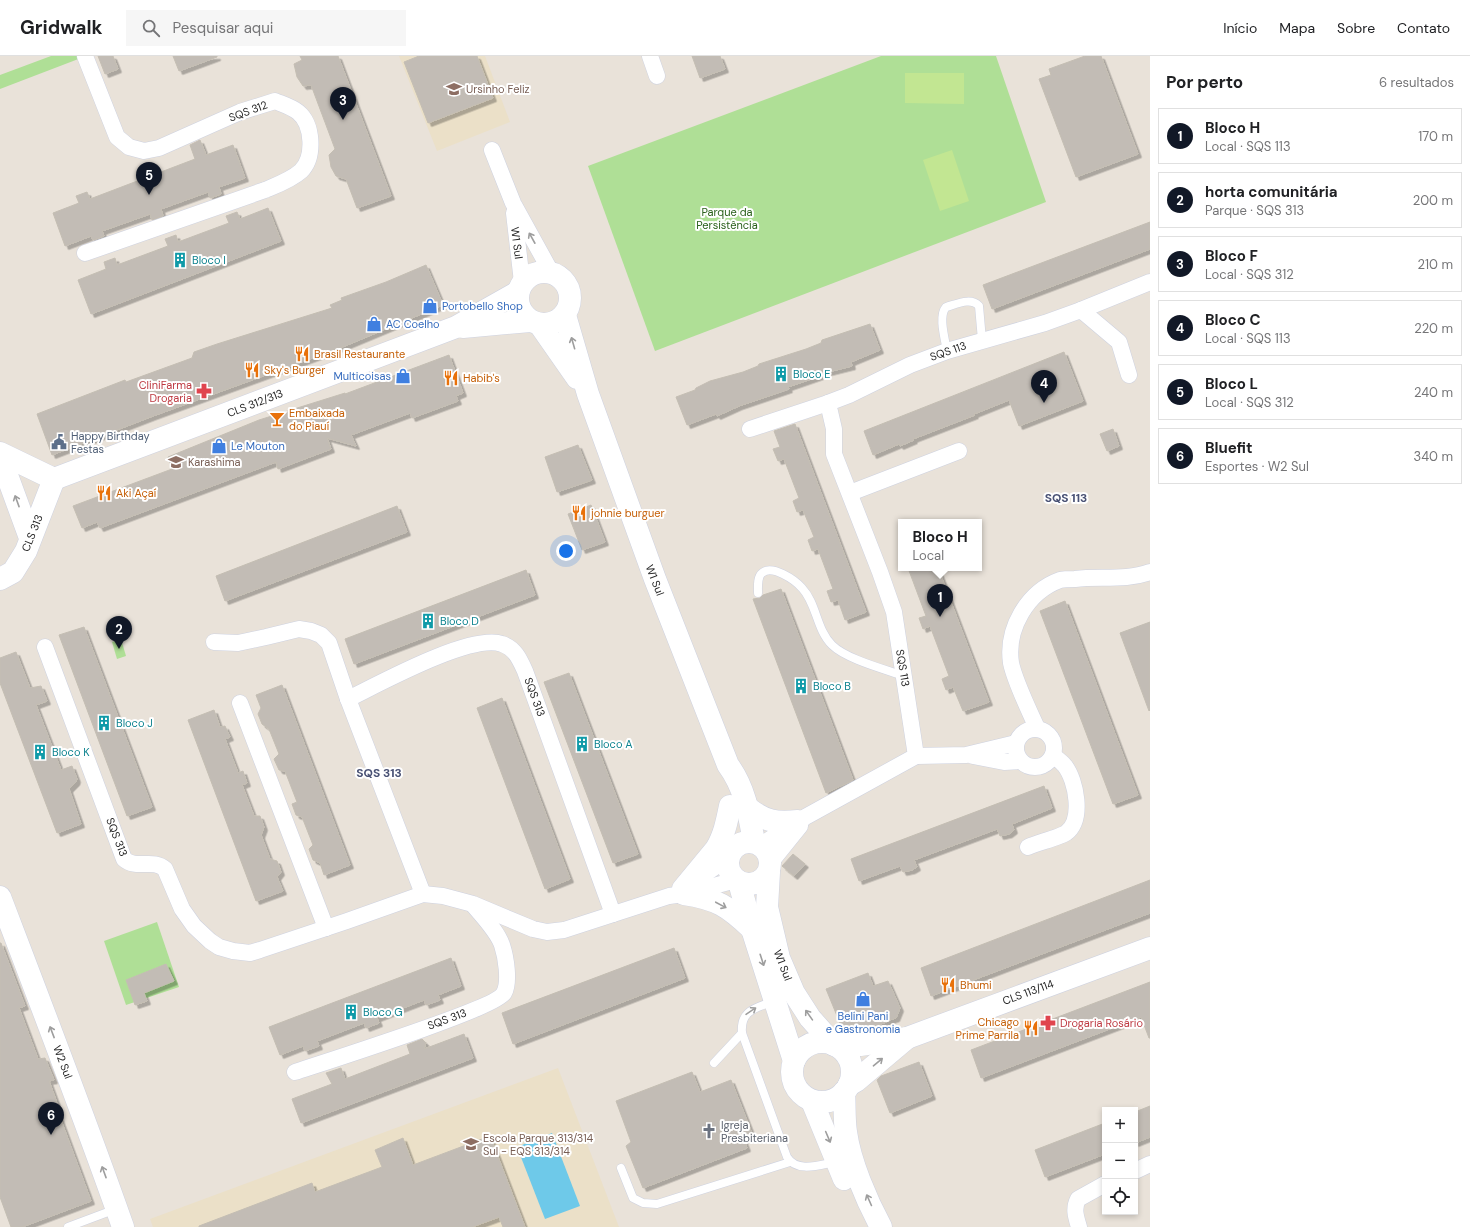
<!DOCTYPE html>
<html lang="pt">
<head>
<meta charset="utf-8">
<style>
  body { margin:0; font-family:"DM Sans",sans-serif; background:#f6f6f6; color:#202124 }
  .controls { position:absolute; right:12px; bottom:12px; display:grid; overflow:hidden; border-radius:0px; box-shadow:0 2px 6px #0003 }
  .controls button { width:36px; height:36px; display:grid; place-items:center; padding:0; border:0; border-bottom:1px solid #e0e0e0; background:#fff; color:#202124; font:20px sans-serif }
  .you { position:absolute; left:566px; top:495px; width:14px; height:14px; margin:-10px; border:3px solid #fff; border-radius:50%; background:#1a73e8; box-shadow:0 0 0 6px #1a73e833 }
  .badge { display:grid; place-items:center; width:26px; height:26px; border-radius:50%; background:#111827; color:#fff; font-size:13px; font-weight:700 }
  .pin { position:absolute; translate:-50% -33px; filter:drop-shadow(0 1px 2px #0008) }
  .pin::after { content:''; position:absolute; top:21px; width:14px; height:12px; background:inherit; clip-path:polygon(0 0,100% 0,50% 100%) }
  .popup { position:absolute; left:898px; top:463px; width:84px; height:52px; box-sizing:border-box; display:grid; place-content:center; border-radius:0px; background:#fff; filter:drop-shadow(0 1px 3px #0005); font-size:13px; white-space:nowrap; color:#757577 }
  .popup b { font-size:15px; color:#202124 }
  .popup::after { content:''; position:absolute; left:50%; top:100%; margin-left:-8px; border:8px solid transparent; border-top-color:#fff }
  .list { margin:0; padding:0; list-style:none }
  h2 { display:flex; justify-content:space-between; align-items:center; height:52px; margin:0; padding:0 16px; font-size:17px }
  h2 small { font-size:13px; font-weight:400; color:#757577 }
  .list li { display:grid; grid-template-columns:26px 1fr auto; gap:12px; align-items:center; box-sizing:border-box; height:56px; margin:0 8px 8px; padding:0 8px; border:1px solid #e0e0e0; border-radius:0px }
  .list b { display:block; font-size:15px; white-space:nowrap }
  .list p { margin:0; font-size:13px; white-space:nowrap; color:#757577 }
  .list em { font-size:13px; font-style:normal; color:#757577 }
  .icon { flex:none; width:22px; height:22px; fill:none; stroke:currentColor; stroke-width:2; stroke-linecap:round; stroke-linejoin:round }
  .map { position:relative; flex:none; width:1150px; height:1171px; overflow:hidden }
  header { display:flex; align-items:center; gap:24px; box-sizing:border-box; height:56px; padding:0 20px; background:#fff; border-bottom:1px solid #e0e0e0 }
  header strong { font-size:19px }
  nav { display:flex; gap:22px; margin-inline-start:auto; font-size:14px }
  .search { width:280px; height:36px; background:#f6f6f6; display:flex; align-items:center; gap:10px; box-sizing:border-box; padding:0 14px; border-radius:0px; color:#757577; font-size:15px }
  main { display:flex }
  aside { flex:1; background:#fff }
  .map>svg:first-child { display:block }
</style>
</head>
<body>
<header>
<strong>Gridwalk</strong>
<div class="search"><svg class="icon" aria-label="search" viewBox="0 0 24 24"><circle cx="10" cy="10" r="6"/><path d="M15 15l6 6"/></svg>Pesquisar aqui</div>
<nav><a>Início</a><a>Mapa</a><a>Sobre</a><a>Contato</a></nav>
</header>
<main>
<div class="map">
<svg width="1150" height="1171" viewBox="0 0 1150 1171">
  <defs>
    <filter id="shadow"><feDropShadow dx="3.5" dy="3.5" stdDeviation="0" flood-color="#0004"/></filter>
  </defs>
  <rect width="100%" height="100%" fill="#e9e2d9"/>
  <g fill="#ebe0c8">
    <path d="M399,0H485L510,66L437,95Z"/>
    <path d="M558,1012L619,1171H153L150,1163Z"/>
  </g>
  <g fill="#afdf96">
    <path d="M51,0H80L81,2L0,33V19Z"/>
    <path d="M881,0H996L1046,146L655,295L588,110Z"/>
    <path d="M121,583L126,600L117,603L112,586Z"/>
    <path d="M157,866L179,931L126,949L104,885Z"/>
  </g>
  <g fill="#c2e692">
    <path d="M905,17H964V48L905,47Z"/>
    <path d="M952,94L969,145L940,155L923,104Z"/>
  </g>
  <path fill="#6ec9e9" d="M552,1077L580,1150L545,1163L517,1091Z"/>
  <g fill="#c2bcb5" stroke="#c4beb3" filter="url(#shadow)">
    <path d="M98,0H113L118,13L105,18Z"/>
    <path d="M173,0H217V1L179,15Z"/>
    <path d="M300,0H338L391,140L357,152L346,123L336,120L331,111L329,99L335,93L311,29L303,30L297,21L294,8L302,4Z"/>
    <path d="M419,0H477L493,42L428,67L404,6Z"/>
    <path d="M692,0H720L725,13L700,22Z"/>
    <path d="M1085,0H1101L1138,98L1076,121L1039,23L1051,19L1049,13Z"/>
    <path d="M200,84L206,99L233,89L245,122L219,131L221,138L210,142L208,136L161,153L163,160L152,164L150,158L102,175L104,180L93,184L91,180L65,190L53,157L79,147L76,140L87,136L90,143L195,103L190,89Z"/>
    <path d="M268,152L281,185L91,258L78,224L106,213L104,206L115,202L117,209L168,190L165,183L176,179L178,186L229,167L226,160L237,156L240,163Z"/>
    <path d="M1150,166V193L992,253L983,229Z"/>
    <path d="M426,209L443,249L340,292L153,360L52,399L37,358L125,324L126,326L192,302L194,296L217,288L332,252L330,249L342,244L341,242L386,226Z"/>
    <path d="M870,268L880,294L851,306L852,310L820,318V320L788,331L789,333L739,350L717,360L716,358L687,369L676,341L695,334L696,332L710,325L743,316L758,310L759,308L806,293L821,287L822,284Z"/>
    <path d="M1064,296L1083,345L1019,370L1009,344L974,358L975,359L913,383L914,384L900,390L899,388L873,399L864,375Z"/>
    <path d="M449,299L463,337L456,340L458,345L412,362L410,357L351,379L356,390L327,382L331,393L278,413L276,406L100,472L97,466L82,472L73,450L172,413L168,401L259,364L345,337V338Z"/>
    <path d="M795,368L866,556L845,564L838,544L831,546L827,535L833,533L818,493L812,495L808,484L814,481L803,454L797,456L793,445L799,442L784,403L778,405L773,393L780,391L774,375Z"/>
    <path d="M1113,373L1119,390L1107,395L1100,378Z"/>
    <path d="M578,389L592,424L557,436L545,401Z"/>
    <path d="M591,449L605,486L582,494L568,458Z"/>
    <path d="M397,450L407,476L225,545L216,520Z"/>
    <path d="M908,512H938L989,646L963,655L953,631L946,634L942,623L949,620L930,570L923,573L919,562L926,560Z"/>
    <path d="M526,514L535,539L354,608L345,583Z"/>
    <path d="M781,533L853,724L826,737L753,543L760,542L763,539Z"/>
    <path d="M1065,545L1138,739L1113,748L1040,555Z"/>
    <path d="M1150,566V654L1149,655L1120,577Z"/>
    <path d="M84,571L152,751L127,760L59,579Z"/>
    <path d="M16,596L30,632L41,630L47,645L36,649L61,714L72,710L77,723L76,726L69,733L81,768L57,777L0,627V602Z"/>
    <path d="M569,617L638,798L613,807L544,626Z"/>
    <path d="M282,629L350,809L324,819L320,807L313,804L309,793L313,789L302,761L296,759L292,748L297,746L285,715L279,714L274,703L279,698L269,673L262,668L258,658L261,652L256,639Z"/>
    <path d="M502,642L570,823L545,833L477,652Z"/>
    <path d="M214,654L220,671L225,670L230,681L225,683L238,717L243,715L247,727L242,729L254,760H260L264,771L261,779L270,803L277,805L281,816L277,821L283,835L256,845L188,664Z"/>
    <path d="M1044,730L1052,752L1012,768L1014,774L1009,778L1000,780L997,773L914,804L917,811L912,814L903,816L900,810L859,825L851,803Z"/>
    <path d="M793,798L805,808L794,820L782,810Z"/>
    <path d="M1150,824V857L931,940L921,912Z"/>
    <path d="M0,887H1L25,950L19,952L38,1003L45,1002L54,1024L49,1025L57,1047L55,1048L91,1145L22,1171H11L0,1141Z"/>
    <path d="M674,892L685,922L513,988L502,957Z"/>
    <path d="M451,902L461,930L438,939L440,944L426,949L424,944L377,962L379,967L366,972L364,967L317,985L319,990L305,995L303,990L280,999L269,971Z"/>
    <path d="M166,908L174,925L144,937L147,945L135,949L126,924Z"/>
    <path d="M868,917L873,930L888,925L900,952L896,962L887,965V966L865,973L853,968L842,972L826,933Z"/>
    <path d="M1150,926V982H1149L1141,961L981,1022L971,994Z"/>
    <path d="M464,978L473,1002L301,1067L292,1043L332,1028L326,1017L341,1012L345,1023L410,998L407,989L422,983L426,987L424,993Z"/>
    <path d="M919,1006L932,1040L890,1057L877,1024L881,1020Z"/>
    <path d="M692,1016L700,1036L731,1024L753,1080L744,1084L747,1092L643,1132L626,1090L631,1086L616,1045Z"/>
    <path d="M1150,1050V1081L1135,1087V1056Z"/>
    <path d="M1105,1067V1098L1045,1121L1035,1094Z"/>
    <path d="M490,1080L525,1171H503L499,1161L472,1171H199V1170L312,1127L315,1136L382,1111L375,1094L403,1082L413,1109Z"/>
  </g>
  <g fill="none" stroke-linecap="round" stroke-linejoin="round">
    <defs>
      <g id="lane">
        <path d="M947,295C945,283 938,260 946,251C957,248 971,241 979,250L982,284"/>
        <path d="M758,537C758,531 757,521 762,517C772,508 795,524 802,532C817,548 816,573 832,589C846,603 884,613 904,620"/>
        <path d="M774,945C756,952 740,954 742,977L787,1101C797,1117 819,1109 835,1106"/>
        <path d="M714,1007L742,977"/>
        <path d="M621,1112L633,1142L643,1147L657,1148L790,1106"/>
        <path d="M68,1171L116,1153"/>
      </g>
      <g id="street">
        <path d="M650,0L657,20"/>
        <path d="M492,94L513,147L551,216"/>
        <path d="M514,157L522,226"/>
        <path d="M85,197L265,134C277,129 291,124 301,115C315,101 313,68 298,56C292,51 282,48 275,45L240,56L159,92L144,95L129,91L117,81L85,0"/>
        <path d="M1081,254L1150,226"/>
        <path d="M750,373L828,347"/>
        <path d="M850,437L959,395"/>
        <path d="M214,586L238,587L266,581L299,573L311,575L321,579L329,587L348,643L423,838"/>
        <path d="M45,591L124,803C136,814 153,802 165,813L182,853L194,870L210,885L219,891L233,895L250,897L260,894L347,865L423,838L443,840L473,848L533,873L547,876L564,874L669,840L684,838L736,824"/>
        <path d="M348,643C379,628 471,577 502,588C515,592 520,604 525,615L613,858"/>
        <path d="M240,647L326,872"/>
        <path d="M1037,672C1029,654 1015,626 1011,607C1006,573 1027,536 1060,524C1064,523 1070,523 1075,523C1100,520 1126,525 1150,516"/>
        <circle cx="1035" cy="692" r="19"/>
        <path d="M916,700L966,699L1016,687"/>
        <path d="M973,700L1004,706L1020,705"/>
        <path d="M761,789L798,765L916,700L894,556L880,516L834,398V373L828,347L849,339L910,309L947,295L1045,267L1081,254L1119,286L1129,319"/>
        <path d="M1028,791C1037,787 1060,781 1066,777C1084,764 1076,724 1065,710C1062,706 1057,703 1053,699"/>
        <path d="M771,806L800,770"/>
        <path d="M698,823L728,802"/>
        <path d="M295,1016C322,1007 496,952 504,937C510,926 506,901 502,889C497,875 484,862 474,850"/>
        <path d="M1135,1115L1150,1108"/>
        <path d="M1079,1171C1076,1161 1073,1153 1078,1143L1105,1128"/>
      </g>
      <g id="secondary">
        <circle cx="544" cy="242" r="26"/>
        <path d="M565,259L588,338L655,523L728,709C745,732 749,758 754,786"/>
        <path d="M540,269L577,322"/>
        <path d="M463,271L530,265"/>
        <path d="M0,397L54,423"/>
        <path d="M0,400L30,482"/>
        <path d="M54,423L456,271L518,236"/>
        <path d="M0,523L13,516L26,495L54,423"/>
        <path d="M748,752C766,766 776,767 798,765"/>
        <circle cx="749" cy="807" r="21"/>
        <path d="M769,816L767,851L779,902L794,937L810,962L834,989"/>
        <path d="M739,826L752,873L794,1005"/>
        <path d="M683,833L716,793C724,780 727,765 730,750"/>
        <path d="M684,838C717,843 728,850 752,873"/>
        <path d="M0,841C42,951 84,1060 123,1171"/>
        <circle cx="822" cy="1016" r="30"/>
        <path d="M836,989H860L907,982L1150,892"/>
        <path d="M849,1029L856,1025L907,982"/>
        <path d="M844,1036C845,1050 844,1063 846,1076C850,1106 867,1145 881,1171"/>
        <path d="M812,1045L844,1123"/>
      </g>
    </defs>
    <use href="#lane" stroke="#ced2e0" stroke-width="9"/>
    <use href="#street" stroke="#ced2e0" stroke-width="17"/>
    <use href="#secondary" stroke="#ced2e0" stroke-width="23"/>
    <use href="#lane" stroke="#fff" stroke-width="8"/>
    <use href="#street" stroke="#fff" stroke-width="16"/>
    <use href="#secondary" stroke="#fff" stroke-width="22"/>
  </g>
  <defs><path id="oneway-shaft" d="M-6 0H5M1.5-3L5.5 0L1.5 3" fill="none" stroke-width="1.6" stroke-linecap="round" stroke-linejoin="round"/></defs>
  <g stroke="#9e9e9e">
    <use href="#oneway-shaft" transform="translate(532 182) rotate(-119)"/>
    <use href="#oneway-shaft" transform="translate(573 287) rotate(-106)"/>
    <use href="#oneway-shaft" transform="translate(17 445) rotate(-110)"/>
    <use href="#oneway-shaft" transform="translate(721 849) rotate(28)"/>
    <use href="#oneway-shaft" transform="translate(762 904) rotate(72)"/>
    <use href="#oneway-shaft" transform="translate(751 955) rotate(-34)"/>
    <use href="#oneway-shaft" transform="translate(809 959) rotate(-125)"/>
    <use href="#oneway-shaft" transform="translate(52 976) rotate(-111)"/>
    <use href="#oneway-shaft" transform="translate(878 1006) rotate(-40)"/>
    <use href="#oneway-shaft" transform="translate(828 1081) rotate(67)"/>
    <use href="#oneway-shaft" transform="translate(104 1116) rotate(-110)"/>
    <use href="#oneway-shaft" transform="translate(869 1144) rotate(-114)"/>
  </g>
  <defs>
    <symbol id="school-bare" viewBox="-9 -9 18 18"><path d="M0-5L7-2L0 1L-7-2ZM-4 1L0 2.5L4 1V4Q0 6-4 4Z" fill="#8d6e63" stroke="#fff" stroke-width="2.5" paint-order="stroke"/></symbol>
    <symbol id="building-bare" viewBox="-9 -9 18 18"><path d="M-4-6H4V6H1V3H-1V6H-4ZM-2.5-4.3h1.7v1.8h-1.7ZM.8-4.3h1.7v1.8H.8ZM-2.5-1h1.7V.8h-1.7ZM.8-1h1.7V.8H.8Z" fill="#0f9aa8" stroke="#fff" stroke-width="2.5" paint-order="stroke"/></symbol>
    <symbol id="shop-bare" viewBox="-9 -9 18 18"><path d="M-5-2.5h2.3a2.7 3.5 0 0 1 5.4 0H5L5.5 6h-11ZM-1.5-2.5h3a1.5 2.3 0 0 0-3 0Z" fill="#3f7fe0" stroke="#fff" stroke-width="2.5" paint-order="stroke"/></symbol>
    <symbol id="restaurant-bare" viewBox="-9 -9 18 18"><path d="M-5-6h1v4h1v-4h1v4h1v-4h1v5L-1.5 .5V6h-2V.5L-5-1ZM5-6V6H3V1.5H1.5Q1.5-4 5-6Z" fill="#e8710a" stroke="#fff" stroke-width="2.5" paint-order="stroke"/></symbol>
    <symbol id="pharmacy-bare" viewBox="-9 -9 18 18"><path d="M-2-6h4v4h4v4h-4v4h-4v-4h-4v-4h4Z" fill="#e0444e" stroke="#fff" stroke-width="2.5" paint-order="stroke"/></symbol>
    <symbol id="bar-bare" viewBox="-9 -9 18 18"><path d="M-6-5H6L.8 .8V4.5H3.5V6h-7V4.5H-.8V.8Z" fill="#e8710a" stroke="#fff" stroke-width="2.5" paint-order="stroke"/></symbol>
    <symbol id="civic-bare" viewBox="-9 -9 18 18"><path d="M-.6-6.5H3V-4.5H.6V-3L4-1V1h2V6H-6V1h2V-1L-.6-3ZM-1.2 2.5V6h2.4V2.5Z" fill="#5c6f8a" stroke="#fff" stroke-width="2.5" paint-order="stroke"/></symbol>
    <symbol id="church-bare" viewBox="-9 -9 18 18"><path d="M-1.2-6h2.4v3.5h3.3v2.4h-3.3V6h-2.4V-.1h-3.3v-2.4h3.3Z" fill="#6b7280" stroke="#fff" stroke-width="2.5" paint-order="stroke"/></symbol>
  </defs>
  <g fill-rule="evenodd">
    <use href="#school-bare" x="443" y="22" width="22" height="22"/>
    <use href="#building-bare" x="169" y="193" width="22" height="22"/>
    <use href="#shop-bare" x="419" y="239" width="22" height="22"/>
    <use href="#shop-bare" x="363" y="257" width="22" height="22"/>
    <use href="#restaurant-bare" x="291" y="287" width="22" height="22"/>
    <use href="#restaurant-bare" x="241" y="303" width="22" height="22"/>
    <use href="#building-bare" x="770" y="307" width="22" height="22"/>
    <use href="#shop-bare" x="392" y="309" width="22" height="22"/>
    <use href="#restaurant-bare" x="440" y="311" width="22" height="22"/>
    <use href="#pharmacy-bare" x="193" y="324" width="22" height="22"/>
    <use href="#bar-bare" x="266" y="352" width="22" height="22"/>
    <use href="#civic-bare" x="48" y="375" width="22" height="22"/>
    <use href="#shop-bare" x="208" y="379" width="22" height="22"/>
    <use href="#school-bare" x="165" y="395" width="22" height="22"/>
    <use href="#restaurant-bare" x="93" y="426" width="22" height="22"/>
    <use href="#restaurant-bare" x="568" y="446" width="22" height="22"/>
    <use href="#building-bare" x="417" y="554" width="22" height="22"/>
    <use href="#building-bare" x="790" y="619" width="22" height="22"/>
    <use href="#building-bare" x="93" y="656" width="22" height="22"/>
    <use href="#building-bare" x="571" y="677" width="22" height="22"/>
    <use href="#building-bare" x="29" y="685" width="22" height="22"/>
    <use href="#restaurant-bare" x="937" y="918" width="22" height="22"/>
    <use href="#shop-bare" x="852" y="932" width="22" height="22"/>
    <use href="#building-bare" x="340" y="945" width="22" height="22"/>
    <use href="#pharmacy-bare" x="1037" y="956" width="22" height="22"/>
    <use href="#restaurant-bare" x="1020" y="961" width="22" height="22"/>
    <use href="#church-bare" x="698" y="1064" width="22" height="22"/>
    <use href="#school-bare" x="460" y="1077" width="22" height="22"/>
  </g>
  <g text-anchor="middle" stroke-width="4" stroke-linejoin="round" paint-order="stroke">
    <g font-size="11" fill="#785e54" stroke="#fff" text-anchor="start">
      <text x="466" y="37">Ursinho Feliz</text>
      <text x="188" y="410">Karashima</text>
      <text x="483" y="1086">Escola Parque 313/314<tspan x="483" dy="13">Sul - EQS 313/314</tspan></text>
    </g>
    <g font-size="11" fill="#272727" stroke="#fff">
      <text transform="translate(248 55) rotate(-20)" y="4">SQS 312</text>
      <text transform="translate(517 187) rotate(83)" y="4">W1 Sul</text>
      <text transform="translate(948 295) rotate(-19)" y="4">SQS 113</text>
      <text transform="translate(255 347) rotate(-21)" y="4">CLS 312/313</text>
      <text transform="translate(32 477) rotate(-68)" y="4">CLS 313</text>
      <text transform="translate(655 524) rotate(69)" y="4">W1 Sul</text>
      <text transform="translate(903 612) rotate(81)" y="4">SQS 113</text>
      <text transform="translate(535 641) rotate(70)" y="4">SQS 313</text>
      <text transform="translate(117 781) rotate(69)" y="4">SQS 313</text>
      <text transform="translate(783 909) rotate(69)" y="4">W1 Sul</text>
      <text transform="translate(1028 936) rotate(-20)" y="4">CLS 113/114</text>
      <text transform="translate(447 963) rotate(-20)" y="4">SQS 313</text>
      <text transform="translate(63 1006) rotate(69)" y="4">W2 Sul</text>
    </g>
    <g font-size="11" fill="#2a601b" stroke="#fff">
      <text x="727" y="160">Parque da<tspan x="727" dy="13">Persistência</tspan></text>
    </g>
    <g font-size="11" fill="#0d838f" stroke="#fff" text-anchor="start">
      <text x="192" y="208">Bloco I</text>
      <text x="793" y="322">Bloco E</text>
      <text x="440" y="569">Bloco D</text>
      <text x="813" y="634">Bloco B</text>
      <text x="116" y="671">Bloco J</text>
      <text x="594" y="692">Bloco A</text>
      <text x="52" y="700">Bloco K</text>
      <text x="363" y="960">Bloco G</text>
    </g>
    <g font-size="11" fill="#366cbe" stroke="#fff" text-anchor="start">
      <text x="442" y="254">Portobello Shop</text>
      <text x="386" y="272">AC Coelho</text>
      <text x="391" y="324" text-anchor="end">Multicoisas</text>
      <text x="231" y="394">Le Mouton</text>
      <text x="863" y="964" text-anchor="middle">Belini Pani<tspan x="863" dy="13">e Gastronomia</tspan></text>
    </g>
    <g font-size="11" fill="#c56008" stroke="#fff" text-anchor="start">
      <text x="314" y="302">Brasil Restaurante</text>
      <text x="264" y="318">Sky's Burger</text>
      <text x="463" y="326">Habib's</text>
      <text x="289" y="361">Embaixada<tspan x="289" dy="13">do Piauí</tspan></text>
      <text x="116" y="441">Aki Açaí</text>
      <text x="591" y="461">johnie burguer</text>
      <text x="960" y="933">Bhumi</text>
      <text x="1019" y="970" text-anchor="end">Chicago<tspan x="1019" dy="13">Prime Parrila</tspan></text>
    </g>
    <g font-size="11" fill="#be3a42" stroke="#fff" text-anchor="end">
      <text x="192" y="333">CliniFarma<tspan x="192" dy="13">Drogaria</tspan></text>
      <text x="1060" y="971" text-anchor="start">Drogaria Rosário</text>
    </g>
    <g font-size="11" fill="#4e5e75" stroke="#fff" text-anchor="start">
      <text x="71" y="384">Happy Birthday<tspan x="71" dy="13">Festas</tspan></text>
    </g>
    <g font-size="11" fill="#5b616d" stroke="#fff" text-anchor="start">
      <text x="721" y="1073">Igreja<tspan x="721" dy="13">Presbiteriana</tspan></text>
    </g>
    <g font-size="12" font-weight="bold" fill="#4a5275" stroke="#fff">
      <text x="1066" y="446">SQS 113</text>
      <text x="379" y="721">SQS 313</text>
    </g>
  </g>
</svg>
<div class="controls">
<button>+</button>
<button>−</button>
<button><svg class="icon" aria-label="locate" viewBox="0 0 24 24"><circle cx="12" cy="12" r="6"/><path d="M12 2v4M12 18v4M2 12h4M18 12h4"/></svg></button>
</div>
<div class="you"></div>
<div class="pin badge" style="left:940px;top:561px">1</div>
<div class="popup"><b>Bloco H</b>Local</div>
<div class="pin badge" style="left:119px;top:593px">2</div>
<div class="pin badge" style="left:343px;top:64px">3</div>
<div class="pin badge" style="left:1044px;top:347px">4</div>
<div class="pin badge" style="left:149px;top:139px">5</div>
<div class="pin badge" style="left:51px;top:1079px">6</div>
</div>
<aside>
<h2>Por perto<small>6 resultados</small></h2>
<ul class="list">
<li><span class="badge">1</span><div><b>Bloco H</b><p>Local · SQS 113</p></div><em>170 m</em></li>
<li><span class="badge">2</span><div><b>horta comunitária</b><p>Parque · SQS 313</p></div><em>200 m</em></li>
<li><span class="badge">3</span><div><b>Bloco F</b><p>Local · SQS 312</p></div><em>210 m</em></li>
<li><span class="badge">4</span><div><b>Bloco C</b><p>Local · SQS 113</p></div><em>220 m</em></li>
<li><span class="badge">5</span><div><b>Bloco L</b><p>Local · SQS 312</p></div><em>240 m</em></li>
<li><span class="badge">6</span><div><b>Bluefit</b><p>Esportes · W2 Sul</p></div><em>340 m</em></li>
</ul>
</aside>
</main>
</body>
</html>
